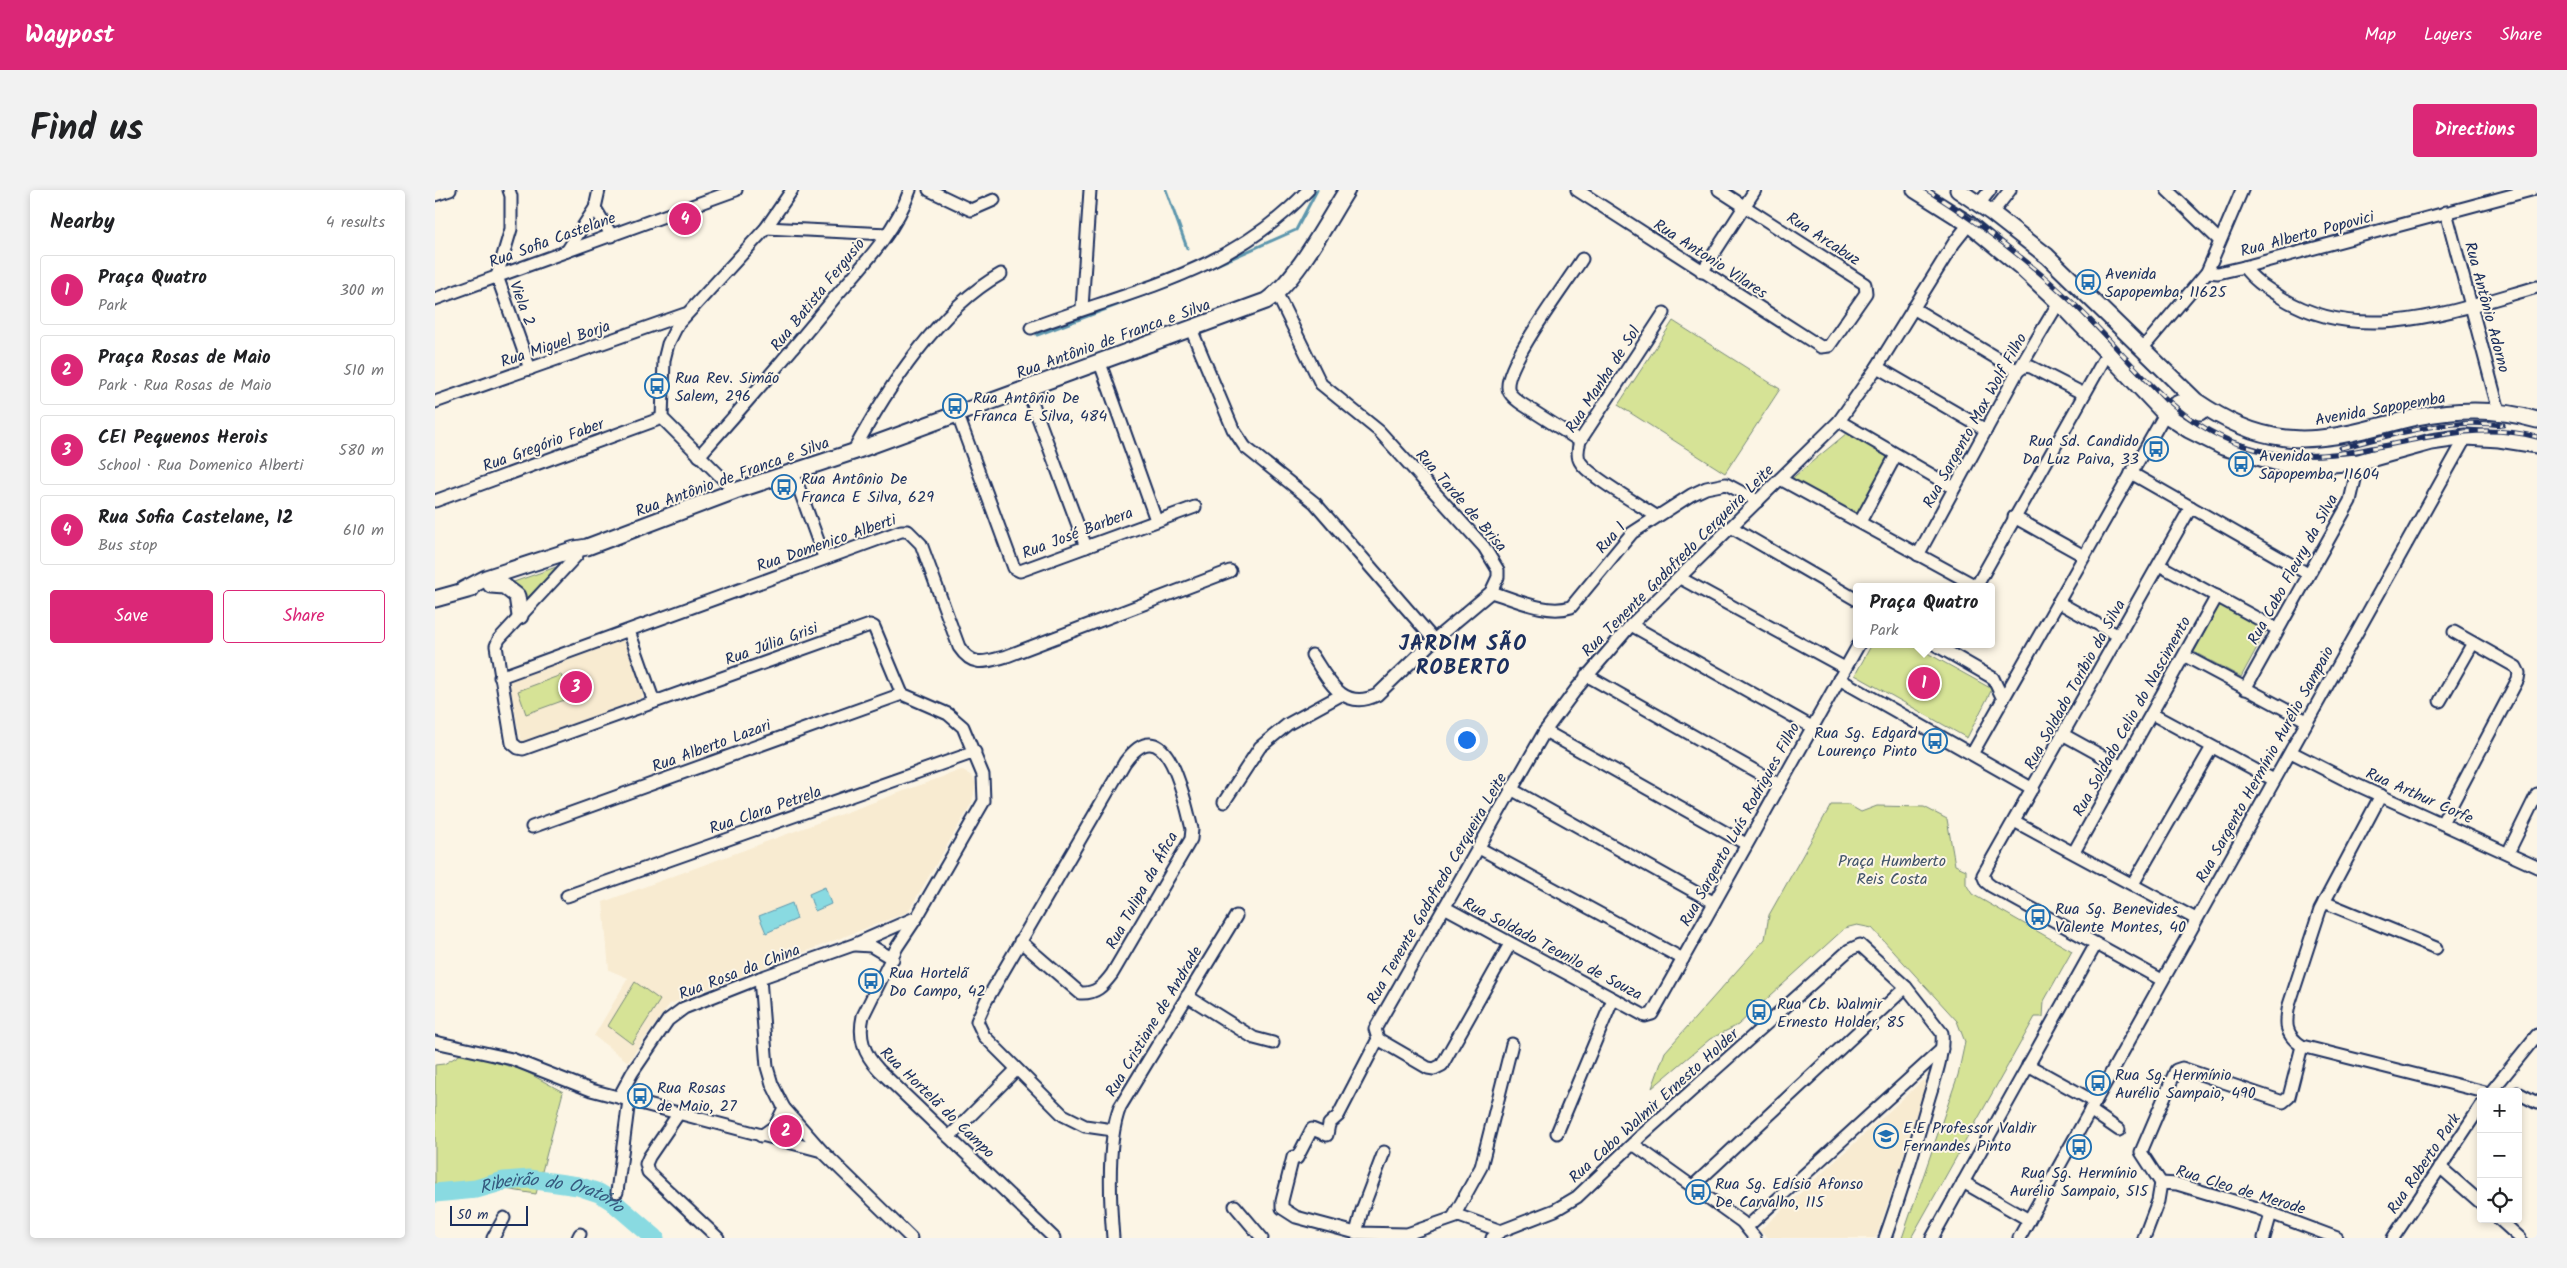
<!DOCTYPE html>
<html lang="en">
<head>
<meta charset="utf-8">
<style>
  body { margin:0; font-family:Kalam,sans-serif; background:#f2f2f2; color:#202124 }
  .controls { position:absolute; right:15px; bottom:15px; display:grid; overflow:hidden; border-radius:5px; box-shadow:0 2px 8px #0003 }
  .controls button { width:45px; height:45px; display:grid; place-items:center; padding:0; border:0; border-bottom:1px solid #e0e0e0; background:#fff; color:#202124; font:25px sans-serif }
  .scale { position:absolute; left:15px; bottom:12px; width:78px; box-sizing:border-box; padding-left:5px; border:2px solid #1b2f5e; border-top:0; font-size:14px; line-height:18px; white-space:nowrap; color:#1b2f5e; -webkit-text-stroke:4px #fcf5e5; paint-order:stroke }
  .you { position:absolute; left:1031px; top:549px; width:18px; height:18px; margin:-12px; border:4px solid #fff; border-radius:50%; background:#1a73e8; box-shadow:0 0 0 8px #1a73e833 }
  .badge { display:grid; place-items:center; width:32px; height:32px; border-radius:50%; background:#db2777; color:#fff; font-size:16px; font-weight:700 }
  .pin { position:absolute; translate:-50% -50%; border:2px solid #fff; box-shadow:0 1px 5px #0006 }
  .popup { position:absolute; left:1418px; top:393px; width:142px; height:65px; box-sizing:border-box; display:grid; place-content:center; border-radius:5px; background:#fff; filter:drop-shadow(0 1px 4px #0005); font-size:16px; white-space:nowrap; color:#757577 }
  .popup b { font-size:19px; color:#202124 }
  .popup::after { content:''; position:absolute; left:50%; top:100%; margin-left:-10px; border:10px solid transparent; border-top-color:#fff }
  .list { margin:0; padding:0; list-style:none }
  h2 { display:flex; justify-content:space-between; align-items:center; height:65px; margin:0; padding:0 20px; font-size:21px }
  h2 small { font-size:16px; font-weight:400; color:#757577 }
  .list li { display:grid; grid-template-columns:32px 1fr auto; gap:15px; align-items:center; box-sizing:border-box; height:70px; margin:0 10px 10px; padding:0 10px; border:1px solid #e0e0e0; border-radius:5px }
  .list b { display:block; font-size:19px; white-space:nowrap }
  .list p { margin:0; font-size:16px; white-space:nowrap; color:#757577 }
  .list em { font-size:16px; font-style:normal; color:#757577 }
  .actions { display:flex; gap:10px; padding:15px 20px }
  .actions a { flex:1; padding:11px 0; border:1px solid #db2777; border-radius:5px; text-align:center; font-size:18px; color:#db2777 }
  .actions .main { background:#db2777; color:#fff }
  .icon { flex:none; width:28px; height:28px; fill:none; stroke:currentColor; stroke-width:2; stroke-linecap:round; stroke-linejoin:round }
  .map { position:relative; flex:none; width:2102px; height:1048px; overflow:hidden; border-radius:5px }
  header { display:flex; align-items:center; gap:30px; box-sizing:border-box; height:70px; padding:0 25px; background:#db2777; color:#fff }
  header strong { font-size:24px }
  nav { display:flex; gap:28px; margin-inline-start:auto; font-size:18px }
  .intro { display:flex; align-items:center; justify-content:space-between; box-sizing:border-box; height:120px; padding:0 30px }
  h1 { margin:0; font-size:35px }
  .button { padding:12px 22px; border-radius:5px; background:#db2777; color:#fff; font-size:18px; font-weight:700 }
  main { display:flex; gap:30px; padding:0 30px }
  aside { flex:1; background:#fff; border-radius:5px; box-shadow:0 2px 8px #0003 }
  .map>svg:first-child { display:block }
</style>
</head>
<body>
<header>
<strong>Waypost</strong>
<nav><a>Map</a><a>Layers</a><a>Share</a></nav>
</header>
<div class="intro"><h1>Find us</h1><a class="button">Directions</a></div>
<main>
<aside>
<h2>Nearby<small>4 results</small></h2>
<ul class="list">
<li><span class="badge">1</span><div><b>Praça Quatro</b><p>Park</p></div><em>300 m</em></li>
<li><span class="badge">2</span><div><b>Praça Rosas de Maio</b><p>Park · Rua Rosas de Maio</p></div><em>510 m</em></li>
<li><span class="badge">3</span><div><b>CEI Pequenos Herois</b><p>School · Rua Domenico Alberti</p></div><em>580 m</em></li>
<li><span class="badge">4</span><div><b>Rua Sofia Castelane, 12</b><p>Bus stop</p></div><em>610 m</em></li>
</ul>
<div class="actions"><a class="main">Save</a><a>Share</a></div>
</aside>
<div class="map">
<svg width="2102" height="1048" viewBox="0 0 2102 1048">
  <rect width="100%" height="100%" fill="#fcf5e5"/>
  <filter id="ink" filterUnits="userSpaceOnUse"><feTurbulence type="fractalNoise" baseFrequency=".02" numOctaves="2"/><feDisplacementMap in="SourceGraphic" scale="10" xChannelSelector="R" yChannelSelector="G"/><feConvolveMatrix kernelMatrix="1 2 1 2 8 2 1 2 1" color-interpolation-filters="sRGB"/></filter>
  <g filter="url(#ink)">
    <g fill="#f8ebd1">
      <path d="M186,450L190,452L209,502L206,508L90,553L86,552L74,493L76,490Z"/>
      <path d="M526,580L537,586L541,594L537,613L473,722L235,814L193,872L159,846L193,788L174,780L168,712Z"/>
      <path d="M1488,890L1493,894L1441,1048H1334L1324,1041Z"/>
    </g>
    <g fill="#d6e396" stroke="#78897a">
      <path d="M1238,131L1345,199L1290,283L1183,215Z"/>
      <path d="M1412,243L1454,266L1421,327L1355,290Z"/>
      <path d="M124,376L88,412L73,394Z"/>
      <path d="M1785,414L1832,439L1806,487L1759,462Z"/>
      <path d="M1437,454H1476L1557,499L1532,548L1420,485Z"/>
      <path d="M126,485L135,508L91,524L83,501Z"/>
      <path d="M1396,615H1414L1426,622L1442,616L1489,617L1512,629L1520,675L1531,680V694L1537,704L1637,761L1609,811L1608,827H1600L1476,1048H1467L1523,885L1530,852L1522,831L1437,738L1422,735L1410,738L1303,835L1275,849L1217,898L1230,862L1330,749L1334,725Z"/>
      <path d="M200,792L225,810L197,854L173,836Z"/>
      <path d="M28,863L88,880L128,902L101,1004L70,999L14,1004L0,1001V875L9,874Z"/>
    </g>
    <g fill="#89dae1" stroke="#5d96ad">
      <path d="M390,697L396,714L380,721L374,704Z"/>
      <path d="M357,713L362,729L331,743L324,726Z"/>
    </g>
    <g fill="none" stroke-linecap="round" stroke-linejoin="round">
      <g stroke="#5d96ad" stroke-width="3">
        <path d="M731,0L752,58"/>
        <path d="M752,88L861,40L882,0"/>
        <path d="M602,145L746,91"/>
      </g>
      <path stroke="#89dae1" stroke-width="19" id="s1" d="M0,1003L41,999L69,991L94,989L143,996L164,1003L177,1011L220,1048"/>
      <defs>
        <g id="minor">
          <path d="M74,0L76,6V39L62,86L95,179"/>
          <path d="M494,0L536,20L559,10"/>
          <path d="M1142,0L1386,157L1394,156L1431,103L1430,94L1284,0"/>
          <path d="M1732,0L1784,50"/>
          <path d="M0,5L15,0"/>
          <path d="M1544,14L1555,0"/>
          <path d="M160,18L177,46"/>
          <path d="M2011,22L2064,221"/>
          <path d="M1557,23L1575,0"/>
          <path d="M331,38L452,44"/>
          <path d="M132,61L160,18L164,0"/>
          <path d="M1809,77C1819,91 1833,99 1847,108C1927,157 2020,120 2102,97"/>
          <path d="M1267,82L1320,0"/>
          <path d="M1772,82L1783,83L1809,77L2096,0"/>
          <path d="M842,104L886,194L944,241L1049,357L1063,380V387L1056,402L999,450L942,505C907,522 893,489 877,465"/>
          <path d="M0,109L301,0"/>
          <path d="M647,118L655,0"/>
          <path d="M1478,118L1583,181L1590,176L1596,177L1649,204"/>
          <path d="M596,138C697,100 796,83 873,0"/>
          <path d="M756,139L798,239L810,257L880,313L999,450"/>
          <path d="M1707,159L1772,82L1807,0"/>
          <path d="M665,173L721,330"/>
          <path d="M1442,177L1551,240"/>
          <path d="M592,198L651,357"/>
          <path d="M0,212L250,124"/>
          <path d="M522,223L579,378L585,381L760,317"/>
          <path d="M1404,231L1519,298"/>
          <path d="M1145,251L1087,214C1081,210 1073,204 1073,197C1071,173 1132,93 1147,69"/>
          <path d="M418,262C451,200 504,118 566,84"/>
          <path d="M264,266C311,213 357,161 401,106C429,74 461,41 475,0"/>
          <path d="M358,282L389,367"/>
          <path d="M1696,283L1873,384"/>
          <path d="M1345,289L1541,396"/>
          <path d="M300,301L227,228L229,170L233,154L243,134L331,38L357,0"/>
          <path d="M0,311L227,228"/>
          <path d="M1221,326C1206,316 1154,286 1146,273C1141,267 1143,258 1145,251L1229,123"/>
          <path d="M1579,327L1649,366"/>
          <path d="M1425,332L1461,265"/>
          <path d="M1296,337L1422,410"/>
          <path d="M140,359L142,365L64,449L61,456L77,553L83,558L88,559L435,435L439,437L467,504L513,524L528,537L548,585L549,611L482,727L462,757L428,826C423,848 429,864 444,880L619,1048"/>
          <path d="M1483,365L1583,181L1624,112"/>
          <path d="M1724,375L1842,439"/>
          <path d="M1245,388L1410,478"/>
          <path d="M1541,397L1672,164"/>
          <path d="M1056,402C1080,409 1111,425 1136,417L1197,343L1256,305L1271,298L1291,294L1323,311"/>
          <path d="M1623,412L1684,446"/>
          <path d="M1196,435L1377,537"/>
          <path d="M194,441L219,512"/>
          <path d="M1499,454L1558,488L1568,509"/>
          <path d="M1750,466L1872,531"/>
          <path d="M1151,485L1345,595"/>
          <path d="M65,487L466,341H473L486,354L524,457C538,478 550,472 572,466L795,381"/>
          <path d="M1404,489L1598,599"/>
          <path d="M1810,499L1915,311L1924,272"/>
          <path d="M2005,511L2038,453"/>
          <path d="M1717,524L1839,590"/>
          <path d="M1110,541L1311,654"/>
          <path d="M1629,545L1687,577"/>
          <path d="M1856,562L1909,589L2102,677"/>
          <path d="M1537,564L1730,224"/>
          <path d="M1076,599L1278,712"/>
          <path d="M1946,605L1885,720L1854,815C1850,834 1850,845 1867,856L2050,902"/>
          <path d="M789,612L825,557L853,534L906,505"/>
          <path d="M1579,631L1761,729"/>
          <path d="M2007,633L2083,489L2084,483L2081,477L2019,442"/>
          <path d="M97,637L467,504"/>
          <path d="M1044,658L1248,769"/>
          <path d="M1639,662L1782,406"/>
          <path d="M2073,663L2102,604"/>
          <path d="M1698,694L1777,557"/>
          <path d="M132,706L540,562"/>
          <path d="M1889,712L2001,758"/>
          <path d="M1011,718L1210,826L1217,824L1424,454"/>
          <path d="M585,751L645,803C661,804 668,796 677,784L756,649L757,639C750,612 732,514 690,572L551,811L542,831L549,846L628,925L650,936L678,940"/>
          <path d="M1075,754L1007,875L999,879L993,878L943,849L940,839L1110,541L1142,498L1196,435L1404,231L1442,177L1519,53L1534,34"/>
          <path d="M420,755L436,756L458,769"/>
          <path d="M325,788L332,877L337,894L349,918L386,960"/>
          <path d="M1727,790L1556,696L1551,692L1548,685L1756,317"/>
          <path d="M752,806L819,848L838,853"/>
          <path d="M943,849L903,926L894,934L892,945L877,939L862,968L858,967L847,1011V1018L861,1027L921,1043L972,1044L1024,1026L1066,1041"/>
          <path d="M0,852L77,869L156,900L387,961L476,1048"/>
          <path d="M1593,875L1660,912"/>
          <path d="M2056,902L2102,845"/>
          <path d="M2083,903L2102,913"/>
          <path d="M184,907L197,883L233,830L249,818L325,788L418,755L482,727"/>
          <path d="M1655,920L1684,940"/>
          <path d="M244,923L214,967L211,974L213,982L283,1048"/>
          <path d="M1122,943L1178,809"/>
          <path d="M326,946L340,936L349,918"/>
          <path d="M514,947L581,880"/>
          <path d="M1198,954L1307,1032L1320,1048"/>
          <path d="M2005,977L2046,1013"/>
          <path d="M1528,992L1594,1030"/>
          <path d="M1726,993L1706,962L1741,880L1747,878L1848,912L1854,907L1867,856"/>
          <path d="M1258,996L1471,797"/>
          <path d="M182,1002L194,910"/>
          <path d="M800,1016L827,1048"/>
          <path d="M1019,1026L1046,977L1077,854"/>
          <path d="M2064,1029L2085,1048"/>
          <path d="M1312,1037L1507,859"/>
          <path d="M921,1043L927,1020L949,962"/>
          <path d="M58,1048L69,1028"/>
          <path d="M143,1048L145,1044"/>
          <path d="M678,1048C675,1012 672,950 685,917L801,726"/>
          <path d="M1057,1048L1066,1041L1120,1020L1142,1007L1207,945L1414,760L1425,755L1471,797L1507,843C1509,866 1499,890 1493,911C1480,957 1466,1003 1450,1048"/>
          <path d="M1497,1048L1661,754"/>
          <path d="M1584,1048L2031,247"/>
          <path d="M1709,1048L1723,1011L1726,993L1742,994L1822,1018L1902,1048"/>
          <path d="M1829,1048L1836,1023"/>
          <path d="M1958,1048L2046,916"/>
        </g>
        <g id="major">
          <path d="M1480,0L1534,34L1586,77L1634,122L1730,224L1754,240L1788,257L1847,274L1884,275L1924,272L1996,252L2031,247L2064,249L2102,255"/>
          <path d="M1523,0L1557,23L1612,66L1761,211C1789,230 1817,244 1851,248C1895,253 1940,236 1982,227C2021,219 2063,218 2102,230"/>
          <path d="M1730,224L1736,217L1744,213L1765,222"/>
          <path d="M56,395L69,396L82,406L85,426"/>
          <path d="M28,400L51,388L140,359L152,357L300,301L418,262L831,111C862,90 891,33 912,0"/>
          <path d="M0,409L36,399"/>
        </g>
      </defs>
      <use href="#minor" stroke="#1b2f5e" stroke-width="15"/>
      <use href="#major" stroke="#1b2f5e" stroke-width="19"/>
      <use href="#minor" stroke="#fcf5e5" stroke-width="11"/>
      <use href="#major" stroke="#fcf5e5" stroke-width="15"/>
      <defs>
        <g id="rail">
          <path d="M1492,0C1544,33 1593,70 1638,113C1703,174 1746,251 1844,264C1932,275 2013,224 2102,247"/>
          <path d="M1906,258C1960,244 2012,228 2068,235"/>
        </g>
      </defs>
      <use href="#rail" stroke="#1b2f5e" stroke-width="5"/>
      <use href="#rail" stroke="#fcf5e5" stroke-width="3" stroke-dasharray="9" stroke-linecap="butt"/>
    </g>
  </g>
  <defs>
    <symbol id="bus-ring" viewBox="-11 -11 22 22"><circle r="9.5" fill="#fcf5e5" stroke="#1f6fb2" stroke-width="1.5"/><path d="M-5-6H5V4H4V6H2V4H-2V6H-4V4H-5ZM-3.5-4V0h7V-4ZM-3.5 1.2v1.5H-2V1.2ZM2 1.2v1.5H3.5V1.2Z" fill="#1f6fb2"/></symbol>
    <symbol id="school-ring" viewBox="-11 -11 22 22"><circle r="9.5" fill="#fcf5e5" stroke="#1f6fb2" stroke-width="1.5"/><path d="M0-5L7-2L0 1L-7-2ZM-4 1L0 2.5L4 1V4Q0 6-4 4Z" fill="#1f6fb2"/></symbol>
  </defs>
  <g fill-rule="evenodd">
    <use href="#bus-ring" x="1639" y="78" width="28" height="28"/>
    <use href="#bus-ring" x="208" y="182" width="28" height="28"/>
    <use href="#bus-ring" x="506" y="202" width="28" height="28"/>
    <use href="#bus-ring" x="1707" y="245" width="28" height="28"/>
    <use href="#bus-ring" x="1792" y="260" width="28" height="28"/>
    <use href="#bus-ring" x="335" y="283" width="28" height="28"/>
    <use href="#bus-ring" x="1486" y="537" width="28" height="28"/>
    <use href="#bus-ring" x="1589" y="713" width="28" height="28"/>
    <use href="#bus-ring" x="422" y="777" width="28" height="28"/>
    <use href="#bus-ring" x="1310" y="808" width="28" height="28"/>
    <use href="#bus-ring" x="1649" y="879" width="28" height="28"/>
    <use href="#bus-ring" x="191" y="892" width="28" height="28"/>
    <use href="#school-ring" x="1437" y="932" width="28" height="28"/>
    <use href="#bus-ring" x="1630" y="943" width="28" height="28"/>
    <use href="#bus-ring" x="1249" y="988" width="28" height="28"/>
  </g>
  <g text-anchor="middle" stroke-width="4" stroke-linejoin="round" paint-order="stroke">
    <g font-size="16" fill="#1b2f5e" stroke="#fcf5e5">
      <text transform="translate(1872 43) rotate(-15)" y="6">Rua Alberto Popovici</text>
      <text transform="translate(1389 48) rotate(33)" y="6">Rua Arcabuz</text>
      <text transform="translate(117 49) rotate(-20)" y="6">Rua Sofia Castelane</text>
      <text transform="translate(1276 68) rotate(33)" y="6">Rua Antonio Vilares</text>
      <text transform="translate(382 104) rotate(-51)" y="6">Rua Batista Fergusio</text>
      <text transform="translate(88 113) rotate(70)" y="6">Viela 2</text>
      <text transform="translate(2053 117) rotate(75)" y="6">Rua Antônio Adorno</text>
      <text transform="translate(678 148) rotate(-20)" y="6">Rua Antônio de Franca e Silva</text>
      <text transform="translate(120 153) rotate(-19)" y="6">Rua Miguel Borja</text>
      <text transform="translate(1167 189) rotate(-57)" y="6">Rua Manha de Sol</text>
      <text transform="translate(1945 218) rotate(-10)" y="6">Avenida Sapopemba</text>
      <text transform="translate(1539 230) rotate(-61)" y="6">Rua Sargento Max Wolf Filho</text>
      <text transform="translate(108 254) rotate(-20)" y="6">Rua Gregório Faber</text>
      <text transform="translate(297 286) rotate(-20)" y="6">Rua Antônio de Franca e Silva</text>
      <text transform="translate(1027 310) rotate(49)" y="6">Rua Tarde de Brisa</text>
      <text transform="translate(642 342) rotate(-21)" y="6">Rua José Barbera</text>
      <text transform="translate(1175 347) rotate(-49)" y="6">Rua 1</text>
      <text transform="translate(391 352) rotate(-19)" y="6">Rua Domenico Alberti</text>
      <text transform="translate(1242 370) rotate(-45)" y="6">Rua Tenente Godofredo Cerqueira Leite</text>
      <text transform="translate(1857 379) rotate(-61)" y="6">Rua Cabo Fleury da Silva</text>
      <text transform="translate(336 453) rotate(-20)" y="6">Rua Júlia Grisi</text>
      <text transform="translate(1639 494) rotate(-61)" y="6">Rua Soldado Toríbio da Silva</text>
      <text transform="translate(1696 526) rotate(-61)" y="6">Rua Soldado Celio do Nascimento</text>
      <text transform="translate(276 555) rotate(-20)" y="6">Rua Alberto Lazari</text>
      <text transform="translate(1829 574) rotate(-61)" y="6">Rua Sargento Hermínio Aurélio Sampaio</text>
      <text transform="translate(1985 605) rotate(24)" y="6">Rua Arthur Corfe</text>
      <text transform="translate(330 619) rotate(-19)" y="6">Rua Clara Petrela</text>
      <text transform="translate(1304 634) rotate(-61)" y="6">Rua Sargento Luís Rodrigues Filho</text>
      <text transform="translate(1001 698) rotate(-60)" y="6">Rua Tenente Godofredo Cerqueira Leite</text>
      <text transform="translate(706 700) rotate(-61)" y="6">Rua Tulipa da Áfica</text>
      <text transform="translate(1118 758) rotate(28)" y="6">Rua Soldado Teonilo de Souza</text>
      <text transform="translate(304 781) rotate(-21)" y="6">Rua Rosa da China</text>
      <text transform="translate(718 831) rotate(-59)" y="6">Rua Cristiane de Andrade</text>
      <text transform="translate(503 912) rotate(44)" y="6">Rua Hortelã do Campo</text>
      <text transform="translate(1218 915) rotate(-42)" y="6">Rua Cabo Walmir Ernesto Holder</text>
      <text transform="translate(1988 973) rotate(-56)" y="6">Rua Roberto Park</text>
      <text transform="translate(1806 999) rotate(17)" y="6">Rua Cleo de Merode</text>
    </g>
    <g font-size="16" fill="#1b2f5e" stroke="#fcf5e5" text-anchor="start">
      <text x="1670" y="89">Avenida<tspan x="1670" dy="18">Sapopemba, 11625</tspan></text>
      <text x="240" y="193">Rua Rev. Simão<tspan x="240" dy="18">Salem, 296</tspan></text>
      <text x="538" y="213">Rua Antônio De<tspan x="538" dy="18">Franca E Silva, 484</tspan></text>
      <text x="1704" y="256" text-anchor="end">Rua Sd. Candido<tspan x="1704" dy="18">Da Luz Paiva, 33</tspan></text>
      <text x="1824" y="271">Avenida<tspan x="1824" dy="18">Sapopemba, 11604</tspan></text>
      <text x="366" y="294">Rua Antônio De<tspan x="366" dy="18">Franca E Silva, 629</tspan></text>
      <text x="1482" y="548" text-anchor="end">Rua Sg. Edgard<tspan x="1482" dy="18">Lourenço Pinto</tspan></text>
      <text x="1620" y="724">Rua Sg. Benevides<tspan x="1620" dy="18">Valente Montes, 40</tspan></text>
      <text x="454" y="788">Rua Hortelã<tspan x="454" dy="18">Do Campo, 42</tspan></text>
      <text x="1342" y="819">Rua Cb. Walmir<tspan x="1342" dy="18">Ernesto Holder, 85</tspan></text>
      <text x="1680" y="890">Rua Sg. Hermínio<tspan x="1680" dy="18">Aurélio Sampaio, 490</tspan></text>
      <text x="222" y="903">Rua Rosas<tspan x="222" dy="18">de Maio, 27</tspan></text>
      <text x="1468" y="943">E.E Professor Valdir<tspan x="1468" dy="18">Fernandes Pinto</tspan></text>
      <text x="1644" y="988" text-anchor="middle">Rua Sg. Hermínio<tspan x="1644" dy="18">Aurélio Sampaio, 515</tspan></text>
      <text x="1280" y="999">Rua Sg. Edísio Afonso<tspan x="1280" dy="18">De Carvalho, 115</tspan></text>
    </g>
    <g font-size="16" fill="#405369" stroke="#fcf5e5">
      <text x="1457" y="676">Praça Humberto<tspan x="1457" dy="18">Reis Costa</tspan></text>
    </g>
    <g font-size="18" font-style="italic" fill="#365a7f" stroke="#fcf5e5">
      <text dy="6" stroke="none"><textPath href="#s1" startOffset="120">Ribeirão do Oratório</textPath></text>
    </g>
    <g font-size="21" font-weight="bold" letter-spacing="1" fill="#1b2f5e" stroke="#fcf5e5">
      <text x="1028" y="460">JARDIM SÃO<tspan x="1028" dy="24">ROBERTO</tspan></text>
    </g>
  </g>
</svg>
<div class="controls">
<button>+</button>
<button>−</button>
<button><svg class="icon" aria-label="locate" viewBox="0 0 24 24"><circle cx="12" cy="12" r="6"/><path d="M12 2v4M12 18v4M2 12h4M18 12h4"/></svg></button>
</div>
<div class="scale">50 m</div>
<div class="you"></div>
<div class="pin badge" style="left:1489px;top:493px">1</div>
<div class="popup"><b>Praça Quatro</b>Park</div>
<div class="pin badge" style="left:351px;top:941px">2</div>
<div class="pin badge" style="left:141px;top:497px">3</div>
<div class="pin badge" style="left:250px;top:29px">4</div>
</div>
</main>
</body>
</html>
